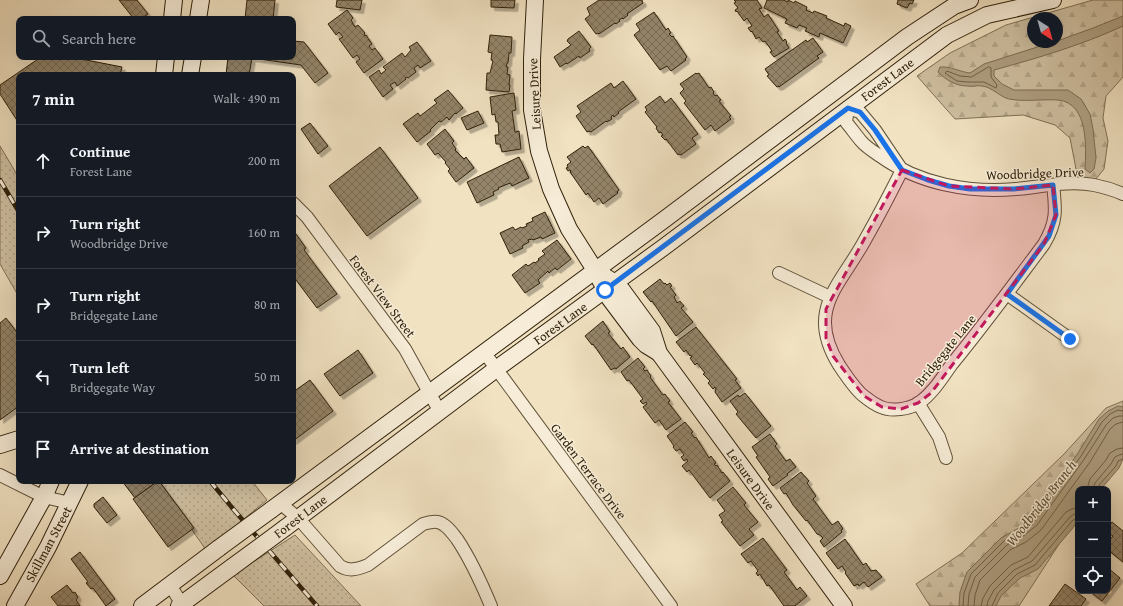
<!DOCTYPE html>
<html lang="en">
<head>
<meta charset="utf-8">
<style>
  body { margin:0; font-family:"Gentium Book Plus",serif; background:#20242c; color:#f1f3f6 }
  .controls { position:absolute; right:12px; bottom:12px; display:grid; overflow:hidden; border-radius:8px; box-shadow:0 4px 16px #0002 }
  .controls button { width:36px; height:36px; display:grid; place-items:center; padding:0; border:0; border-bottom:1px solid #363941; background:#171b24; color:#f1f3f6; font:20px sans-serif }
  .compass { position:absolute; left:1027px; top:12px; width:36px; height:36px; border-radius:50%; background:#171b24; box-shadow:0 4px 16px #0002; rotate:143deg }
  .stop { position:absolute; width:12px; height:12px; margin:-9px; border:3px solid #1a73e8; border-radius:50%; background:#fff }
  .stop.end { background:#1a73e8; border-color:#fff; box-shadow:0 1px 4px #0008 }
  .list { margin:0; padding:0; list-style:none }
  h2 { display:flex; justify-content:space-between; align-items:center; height:52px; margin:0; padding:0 16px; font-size:17px }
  h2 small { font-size:13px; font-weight:400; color:#9ea1a6 }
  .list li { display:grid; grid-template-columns:26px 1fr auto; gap:12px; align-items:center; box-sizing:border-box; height:72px; padding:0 16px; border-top:1px solid #363941 }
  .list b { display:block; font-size:15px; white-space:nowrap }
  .list p { margin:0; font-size:13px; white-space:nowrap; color:#9ea1a6 }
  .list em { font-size:13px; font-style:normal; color:#9ea1a6 }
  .icon { flex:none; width:22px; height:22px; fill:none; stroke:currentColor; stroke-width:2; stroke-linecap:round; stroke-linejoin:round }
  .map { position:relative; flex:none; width:1123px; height:606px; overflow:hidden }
  .search { position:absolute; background:#171b24; box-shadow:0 4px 16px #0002; left:16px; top:16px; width:280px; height:44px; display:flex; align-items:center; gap:10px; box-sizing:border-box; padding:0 14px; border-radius:8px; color:#9ea1a6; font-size:15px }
  .panel { position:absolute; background:#171b24; box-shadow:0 4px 16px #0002; left:16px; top:72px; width:280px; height:412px; border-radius:8px }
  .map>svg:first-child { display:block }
</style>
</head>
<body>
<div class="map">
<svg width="1123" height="606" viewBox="0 0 1123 606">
  <defs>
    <pattern id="grass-dots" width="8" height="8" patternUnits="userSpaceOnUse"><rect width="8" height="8" fill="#d0c1a3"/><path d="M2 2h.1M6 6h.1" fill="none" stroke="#b3a68b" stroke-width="1.8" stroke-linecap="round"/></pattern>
    <pattern id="forest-firs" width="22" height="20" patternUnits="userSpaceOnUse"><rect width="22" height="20" fill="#d0c1a3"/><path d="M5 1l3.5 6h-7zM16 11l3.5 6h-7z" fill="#b3a68b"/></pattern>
    <pattern id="building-cross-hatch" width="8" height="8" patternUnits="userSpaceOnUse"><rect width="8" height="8" fill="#94856a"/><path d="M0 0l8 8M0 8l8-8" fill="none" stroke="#796c55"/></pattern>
    <filter id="shadow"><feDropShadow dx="3.5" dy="3.5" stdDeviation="0" flood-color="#0004"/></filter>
  </defs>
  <rect width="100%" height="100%" fill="#f1e2c2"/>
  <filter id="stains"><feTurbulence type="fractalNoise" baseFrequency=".005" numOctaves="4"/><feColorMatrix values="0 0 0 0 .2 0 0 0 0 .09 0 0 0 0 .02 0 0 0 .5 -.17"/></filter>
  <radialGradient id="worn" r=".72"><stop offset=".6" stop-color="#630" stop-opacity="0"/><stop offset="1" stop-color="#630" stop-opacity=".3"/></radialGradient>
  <g fill="url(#grass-dots)" stroke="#807156">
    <path d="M0,146L19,178V297L0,264Z"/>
    <path d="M158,481H252L267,500L206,550Z"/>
    <path d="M295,535L361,606H264L233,575Z"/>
  </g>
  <g fill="url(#forest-firs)" stroke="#807156" fill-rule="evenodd">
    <path d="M1093,0H1123V77L1106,96L1103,118L1108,141L1104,169L1096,179L1081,178L1076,169L1070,138L1055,125L1023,115L955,119L917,76L950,53L1006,25ZM1033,18H1057V42H1033Z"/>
    <path d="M1123,401V457L1078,489V515L1019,606H930L916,584L962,553L1064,454L1106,408Z"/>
  </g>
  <g fill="#afa083" stroke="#7c6d53">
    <path d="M1123,16V26C1082,45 1038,58 994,70V76L1002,84L1014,90H1068L1081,99L1090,114L1093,129L1096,158L1094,169L1090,173L1085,169C1086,148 1089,103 1058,100C1042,99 1025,102 1009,99C1000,97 992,87 982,86C977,85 972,87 967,86C956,86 946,80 938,72L940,67C951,66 960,72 970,73L984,64L1053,42H1057V41L1093,28Z"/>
    <path d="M1118,406L1123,407V459L1119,468L1101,489H1078V521L1072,529L1038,569L1020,578L1001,596L996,606H959L960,592L967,572L1001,538L1017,529L1031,519L1078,453L1099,419L1108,411Z"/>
  </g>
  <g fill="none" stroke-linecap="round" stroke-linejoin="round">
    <g stroke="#706046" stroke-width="1">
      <path d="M989,67L991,68V77L997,85L996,88L984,82H967L957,81L945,73L947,71L960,76L971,77Z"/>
      <path d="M1087,489L1090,479L1106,460L1110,453L1117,449L1123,448"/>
      <path d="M1093,489L1095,483L1111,464L1115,457L1119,455L1123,454"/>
      <path d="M1099,489V485L1116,466L1118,461L1123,459"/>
      <path d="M963,606L964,593L971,574L1004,541L1019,533L1034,522L1081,456L1102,422L1110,414L1118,410L1123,411"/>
      <path d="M968,606L969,594L975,577L1007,545L1022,537L1037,525L1085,458L1106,425L1113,418L1119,416H1123"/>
      <path d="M974,606L975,595L980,580L1010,550L1026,542L1041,530L1090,462L1110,429L1116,424L1123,422"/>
      <path d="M981,606L983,598L990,586L1011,565L1028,557L1066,512L1072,509L1078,508"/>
      <path d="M987,606L988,601L994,590L1014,570L1032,561L1070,517L1074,514H1078"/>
      <path d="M992,606L998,593L1017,574L1035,565L1073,520L1078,519"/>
    </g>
  </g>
  <g fill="url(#building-cross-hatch)" stroke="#30210a" filter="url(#shadow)">
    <path d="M119,0H137L148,14L141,19H134Z"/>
    <path d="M247,0H275L273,19H245Z"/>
    <path d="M337,0H362L360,10L336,7Z"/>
    <path d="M491,0H515L514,8L491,7Z"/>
    <path d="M599,0H642L643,3L627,14L628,15L623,19L622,18L619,20L620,21L616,24L615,23L599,34L598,33L596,34L585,19L590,15L587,8Z"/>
    <path d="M734,0H757L762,8L759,9L764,17L768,14L779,31L777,32L783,41L785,39L787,42L786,43L789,48L774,57L770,52L772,51L765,41L763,42L759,37L756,39L752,31L751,32L748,28L752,26L747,18L744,21L737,11L736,12L735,10L738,8L734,3L736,2Z"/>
    <path d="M767,0H784L788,2V0L794,3L795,1L807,7L806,10L813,13L814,11L827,16L826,18L844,26L845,23L851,26L843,43L820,33L819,37L805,31L807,28L799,25L797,28L785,23L787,19L764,8Z"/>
    <path d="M898,0H914L912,4L910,3L907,8L897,4Z"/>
    <path d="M347,10L353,18L351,20L355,27L358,25L365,33L364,34L365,36L366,35L372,44L369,46L372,50L375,48L383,59L364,73L356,62L360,59L357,55L353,58L339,39L343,37L339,32L336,35L328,24Z"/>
    <path d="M654,12L666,30L668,28L671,33L669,34L672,37L673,36L687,57L685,59L686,60L671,71L667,66L660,70L634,35L640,30L636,24Z"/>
    <path d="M579,31L591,47L589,49L590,51L580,58L579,56L567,64L566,63L560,67L554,57L571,45L567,41L568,39Z"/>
    <path d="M490,35L512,37L511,53H509L508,63H507L506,67H508L507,74L510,75L509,85H510L509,92L486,90L487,73H490L493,61L491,60L492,53L488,52Z"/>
    <path d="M813,38L823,52L817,56L819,58L779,87V86L777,87L767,76L769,75L765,69L806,40L807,42Z"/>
    <path d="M293,41L304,42L328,73L315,83L301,65L252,58L249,75H226L228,57H293Z"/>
    <path d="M417,42L431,61L420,68L418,65L414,68L416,72L408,78L407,77L405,78L406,79L397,86L395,82L390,85L393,89L383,97L369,77L379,70L381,74L386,70L383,67L402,53L405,57L411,50L409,47Z"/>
    <path d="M41,57H71L122,67L120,75H19L18,122L0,94V85Z"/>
    <path d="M696,73L697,74L699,73L709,88L711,87L714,92L713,93L715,96L717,95L721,100L719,101L731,116L729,117L731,119L715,131L711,125L705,130L684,103L686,101L680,93L684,89L680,84Z"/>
    <path d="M623,81L636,99L618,112L619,113L614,117L613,115L611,117L612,119L607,122L606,121L591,132L589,131L587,132L576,116L581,112L577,106L611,83L614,88Z"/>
    <path d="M448,90L463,108L456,114L455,113L449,120L447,117L441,122L439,121L430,130L431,131L417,142L403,124L418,113L420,116L437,103L434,100Z"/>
    <path d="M514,93L516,110L512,111L515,132L519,131L521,149L502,152L500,144H496L495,135H499L498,122H496L495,114L492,115L490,97Z"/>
    <path d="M660,96L665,103L671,98L698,134L692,138L696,144L681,155L679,154L678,155L666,139L665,140L661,136L663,135L661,132L659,133L656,128L657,127L645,112L647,110L645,107Z"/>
    <path d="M478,111L484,123L467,130L461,118Z"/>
    <path d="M310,123L328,146L318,154L301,129Z"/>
    <path d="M445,129L454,141L452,143L456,149L455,150L464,159L466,157L474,168L456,182L448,171L450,169L445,163L446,162L438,153L435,155L427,144Z"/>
    <path d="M583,146L585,148L588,146L619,190L617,192L618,193L603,204L599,198L594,202L588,193L586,195L570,172L571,171L570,170L568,171L566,168L568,167L567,165L571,162L567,157Z"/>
    <path d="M380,147L418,198L367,236L329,186Z"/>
    <path d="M519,157L529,178L512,186L510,183L498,188L499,189L493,192L494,195L477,203L467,182Z"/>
    <path d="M545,212L555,233L542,239L541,237L533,240L532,239L528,240L529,242L522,246L523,248L510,254L500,233L513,227L515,230L521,227L522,228L527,226L526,224L533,221L532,218Z"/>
    <path d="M293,230L306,248L304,250L337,294L317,308L293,276Z"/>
    <path d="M557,240L571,259L557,270L555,268L549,273L548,271L538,280L540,283L525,293L512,275L526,264L528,266L534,262L535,263L539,260L538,259L545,254L542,251Z"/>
    <path d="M660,279L664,284L665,283L667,285L670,283L672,286L670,287L676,295L674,297L677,303L680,301L684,306L681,308L693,322L676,336L652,301L651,302L643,292Z"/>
    <path d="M6,318L19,335V406L0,420V323Z"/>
    <path d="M603,321L610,332L608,333L621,349L623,347L630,357L616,369L614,368L611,370L593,344L592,345L585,336Z"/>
    <path d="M696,327L737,379L735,380L741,388L722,402L715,392L716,389L715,387L713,389L708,383L710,381L703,374L705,373L697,363L695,365L690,358L692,357L691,355L690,356L686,350L684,352L676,342Z"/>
    <path d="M358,350L373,373L340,396L324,374Z"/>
    <path d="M638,358L645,367L643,369L645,371L647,370L651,376L650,377L663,395L665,394L670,401L668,402L681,419L666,430L659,420L655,423L643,407L647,404L646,402L643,404L640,401L643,399L629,380L627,381L621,372Z"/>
    <path d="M310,380L333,411L293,441V392Z"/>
    <path d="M745,393L771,426L756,438L736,414L738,412L730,401L738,395L739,397Z"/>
    <path d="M685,422L693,432L691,433L695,438L696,437L709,458L711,456L716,463L714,464L716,466L717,465L722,473L723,472L730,481L710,498L689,470L687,472L682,466L688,461L687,459L684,461L681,457L684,455L680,449L676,451L673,447L674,446L667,436Z"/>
    <path d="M770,434L777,444L775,446L786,461L790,459L796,467L787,474L788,475L773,486L768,479L770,477L756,457L758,456L752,447Z"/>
    <path d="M801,472L809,481L807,483L816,496L813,499L832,525L838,521L843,529L841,530L842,532L824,547L820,541L823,538L820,535L817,534L807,520L806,521L793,505L786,493L784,494L780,488Z"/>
    <path d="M122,481H154L155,483L135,498Z"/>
    <path d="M158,481H159L194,528L168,547L133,499Z"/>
    <path d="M733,487L746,503L744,505L758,522L749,529L754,535L740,546L721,522L723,521L719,515L725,511L717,500Z"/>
    <path d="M103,497L117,515L107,523L94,507V504Z"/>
    <path d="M1112,522L1123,531V562L1108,550V542L1113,536L1108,533V527Z"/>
    <path d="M763,538L787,570L784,572L797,590L800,587L807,596L795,606H784L769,585L767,586L760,574L758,576L756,573L758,571L751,561L748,563L741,554Z"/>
    <path d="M845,539L863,565L866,563L871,571L876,570L882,577L868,587L864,582L859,586L858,584L854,586L845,573L846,572L842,566L838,569L826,553Z"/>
    <path d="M80,552L115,599L106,606L93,588L91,589L86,583L88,582L71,559Z"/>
    <path d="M1108,568L1120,578L1102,601L1089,591H1108Z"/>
    <path d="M1065,584L1086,599L1081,606H1049Z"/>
    <path d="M67,585L73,593L75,592L78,597L76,600L80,606H58L51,597Z"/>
  </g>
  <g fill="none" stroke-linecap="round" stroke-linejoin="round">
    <defs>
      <g id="street">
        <path d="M902,170C890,194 878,217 865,240C840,286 805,310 839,365C845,374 856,391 865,397C870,401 876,405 881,407C892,412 909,409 919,403C933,393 942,378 952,364C984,325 1014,284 1044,244C1057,222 1056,210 1053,185"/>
        <path d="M902,170L875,130L860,112L848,108L846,122C851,128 856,135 861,141C866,147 874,152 880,156C919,184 968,193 1016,189C1041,187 1069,180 1094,185C1104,187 1114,190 1123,194"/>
        <path d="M293,203L307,217L405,349L440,412"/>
        <path d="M779,273L830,297"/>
        <path d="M1007,294L1070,339"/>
        <path d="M484,352L671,606"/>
        <path d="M918,403L939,437L946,458"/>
        <path d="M0,475L44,497L70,503"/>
        <path d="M280,503L298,518L340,566C350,572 357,569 368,565L423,524C431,522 438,520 444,525C449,528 453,534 457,539C471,560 481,582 491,606"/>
        <path d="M170,585L183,606"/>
      </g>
      <g id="secondary">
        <path d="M535,0L532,59V110L539,151L551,189L569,229L595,270L610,299L640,339L646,345L659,353"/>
        <path d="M172,19L174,0"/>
        <path d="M198,19L201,0"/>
        <path d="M164,75L166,57"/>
        <path d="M190,75L193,57"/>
        <path d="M595,270L615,283L622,290L652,331L659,353L844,606"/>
        <path d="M0,445L19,439"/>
        <path d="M271,510L665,219L907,37L954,6L970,0"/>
        <path d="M285,528L496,369L664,247L947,35L987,15L1053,0"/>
        <path d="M0,576L44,497L51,481"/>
        <path d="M15,606L48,547L80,481"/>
        <path d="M142,606L219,548"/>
        <path d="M179,606L232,567"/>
      </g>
    </defs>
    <use href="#street" stroke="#605138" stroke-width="14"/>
    <use href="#secondary" stroke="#30210a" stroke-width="18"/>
    <use href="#street" stroke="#f6ecd7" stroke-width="12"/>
    <use href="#secondary" stroke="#f6ecd7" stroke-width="16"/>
    <defs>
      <g id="rail">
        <path d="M0,180L19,212"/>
        <path d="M210,481L234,510L317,606"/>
      </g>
    </defs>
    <use href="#rail" stroke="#30210a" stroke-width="4.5"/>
    <use href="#rail" stroke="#f6ecd7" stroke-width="3" stroke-dasharray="9" stroke-linecap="butt"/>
    <defs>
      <g id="secondary-bridge">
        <path d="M219,548L271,510"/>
        <path d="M232,567L285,528"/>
      </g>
    </defs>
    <use href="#secondary-bridge" stroke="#30210a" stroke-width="18" stroke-linecap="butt"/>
    <use href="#secondary-bridge" stroke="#f6ecd7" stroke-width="16"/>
  </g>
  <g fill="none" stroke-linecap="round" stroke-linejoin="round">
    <path stroke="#1a73e8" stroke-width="5" d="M605,290L848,108L860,112L875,130L902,170L928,180L949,186L970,189H1014L1053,185L1056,215L1049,236L1007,294L1070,339"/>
  </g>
  <path fill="#c2185b" fill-opacity="0.2" stroke="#c2185b" stroke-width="3" stroke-dasharray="8 5" stroke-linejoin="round" d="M902,170L949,186L1014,189L1053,185L1056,215L1044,244L931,393L918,403L901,409L882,407L864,396L833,356L826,338V309Z"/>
  <g text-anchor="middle" stroke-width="3" stroke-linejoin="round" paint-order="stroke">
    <g font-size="13" fill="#30210a" stroke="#f6ecd7">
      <text transform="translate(887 79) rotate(-37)" y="5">Forest Lane</text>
      <text transform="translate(534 94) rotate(-93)" y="5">Leisure Drive</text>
      <text transform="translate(1035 173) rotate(-2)" y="5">Woodbridge Drive</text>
      <text transform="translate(383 296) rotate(53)" y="5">Forest View Street</text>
      <text transform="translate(560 323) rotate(-36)" y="5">Forest Lane</text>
      <text transform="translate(945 350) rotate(-51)" y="5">Bridgegate Lane</text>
      <text transform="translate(589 471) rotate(53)" y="5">Garden Terrace Drive</text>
      <text transform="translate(751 479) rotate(54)" y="5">Leisure Drive</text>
      <text transform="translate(300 516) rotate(-37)" y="5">Forest Lane</text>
      <text transform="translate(48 544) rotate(-62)" y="5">Skillman Street</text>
    </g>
    <g font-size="14" font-style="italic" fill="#5c4d34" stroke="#f6ecd7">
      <text transform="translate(1041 503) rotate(-52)" y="5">Woodbridge Branch</text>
    </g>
  </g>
  <rect width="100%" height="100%" filter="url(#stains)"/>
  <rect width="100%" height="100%" fill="url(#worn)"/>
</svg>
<div class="controls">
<button>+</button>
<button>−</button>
<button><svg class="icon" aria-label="locate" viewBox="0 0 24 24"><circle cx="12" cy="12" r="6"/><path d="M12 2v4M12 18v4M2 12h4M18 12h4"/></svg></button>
</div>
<svg class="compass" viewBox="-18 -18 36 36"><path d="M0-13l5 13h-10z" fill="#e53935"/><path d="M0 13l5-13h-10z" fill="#9ea1a6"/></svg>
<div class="stop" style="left:605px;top:290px"></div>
<div class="stop end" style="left:1070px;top:339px"></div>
<div class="search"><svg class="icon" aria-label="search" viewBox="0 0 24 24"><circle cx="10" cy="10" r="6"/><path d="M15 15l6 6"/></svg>Search here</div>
<section class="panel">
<h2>7 min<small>Walk · 490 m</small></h2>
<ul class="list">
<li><svg class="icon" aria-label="ahead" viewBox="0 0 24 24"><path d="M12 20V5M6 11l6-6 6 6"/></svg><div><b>Continue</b><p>Forest Lane</p></div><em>200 m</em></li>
<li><svg class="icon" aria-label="right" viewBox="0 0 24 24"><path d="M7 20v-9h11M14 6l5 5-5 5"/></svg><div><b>Turn right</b><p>Woodbridge Drive</p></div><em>160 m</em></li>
<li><svg class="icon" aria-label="right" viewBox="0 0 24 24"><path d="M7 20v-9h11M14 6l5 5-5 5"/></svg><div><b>Turn right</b><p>Bridgegate Lane</p></div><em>80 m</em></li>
<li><svg class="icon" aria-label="left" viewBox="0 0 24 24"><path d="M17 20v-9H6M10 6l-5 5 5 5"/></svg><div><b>Turn left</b><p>Bridgegate Way</p></div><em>50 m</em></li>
<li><svg class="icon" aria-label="arrive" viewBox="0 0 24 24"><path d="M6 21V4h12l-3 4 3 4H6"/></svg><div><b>Arrive at destination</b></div></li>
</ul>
</section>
</div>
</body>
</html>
